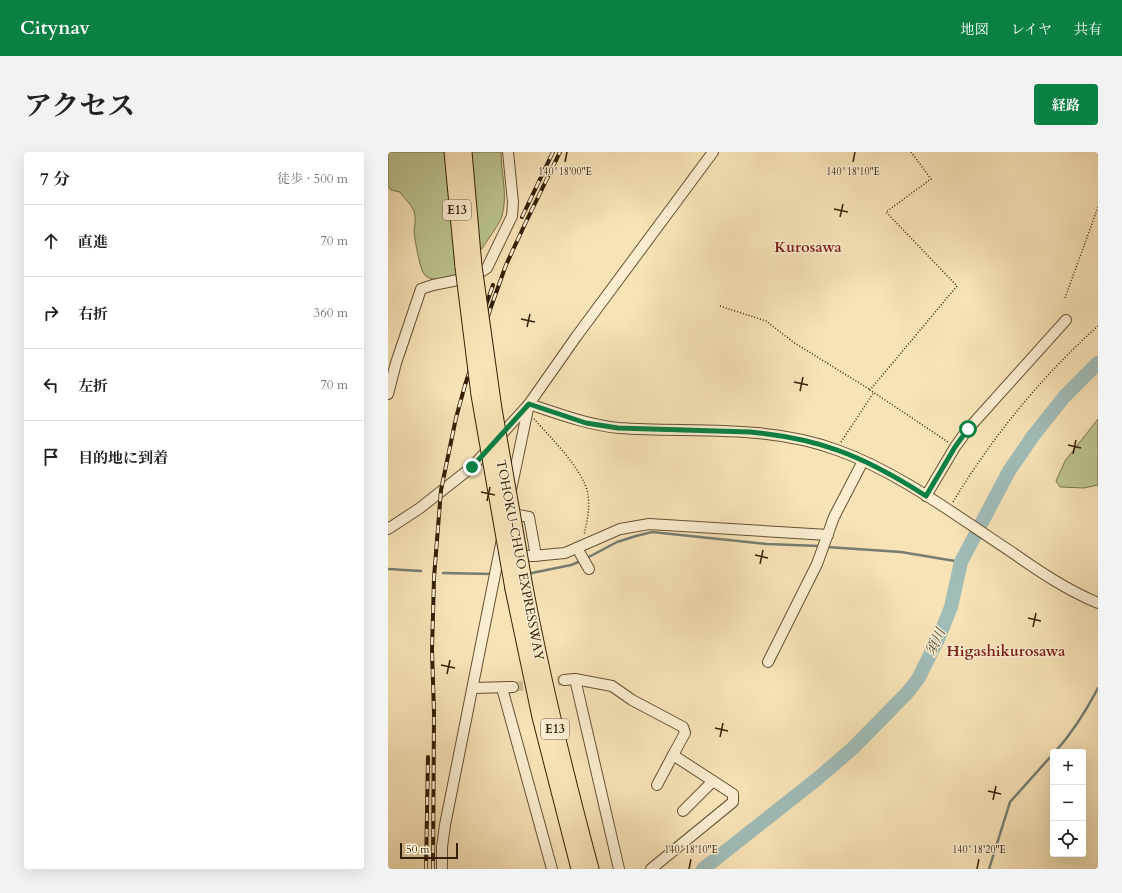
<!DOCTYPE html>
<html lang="ja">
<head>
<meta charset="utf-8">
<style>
  body { margin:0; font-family:Cardo,"Noto Serif JP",serif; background:#f2f2f2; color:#222 }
  .controls { position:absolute; right:12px; bottom:12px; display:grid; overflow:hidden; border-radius:4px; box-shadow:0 4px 16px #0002 }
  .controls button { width:36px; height:36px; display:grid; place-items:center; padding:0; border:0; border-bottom:1px solid #e0e0e0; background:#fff; color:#222; font:20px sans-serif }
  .scale { position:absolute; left:12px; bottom:10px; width:58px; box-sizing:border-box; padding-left:4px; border:2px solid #352005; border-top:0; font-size:11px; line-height:14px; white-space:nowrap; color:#352005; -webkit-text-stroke:3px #faedd0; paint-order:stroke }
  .stop { position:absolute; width:12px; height:12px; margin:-9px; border:3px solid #0b8043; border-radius:50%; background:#fff }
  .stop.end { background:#0b8043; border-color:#fff; box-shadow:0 1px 4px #0008 }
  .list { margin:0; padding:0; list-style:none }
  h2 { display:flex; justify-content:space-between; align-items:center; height:52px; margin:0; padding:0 16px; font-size:17px }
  h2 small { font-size:13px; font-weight:400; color:#767676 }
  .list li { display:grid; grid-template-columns:26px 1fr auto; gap:12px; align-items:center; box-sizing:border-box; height:72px; padding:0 16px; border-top:1px solid #e0e0e0 }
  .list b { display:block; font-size:15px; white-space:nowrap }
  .list em { font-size:13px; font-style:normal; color:#767676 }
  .icon { flex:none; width:22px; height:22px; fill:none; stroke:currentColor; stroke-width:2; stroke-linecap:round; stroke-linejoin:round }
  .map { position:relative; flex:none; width:710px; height:717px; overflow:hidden; border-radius:4px }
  header { display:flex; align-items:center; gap:24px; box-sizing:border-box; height:56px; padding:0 20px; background:#0b8043; color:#fff }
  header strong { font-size:19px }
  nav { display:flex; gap:22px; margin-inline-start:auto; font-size:14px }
  .intro { display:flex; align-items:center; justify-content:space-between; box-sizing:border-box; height:96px; padding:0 24px }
  h1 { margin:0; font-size:28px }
  .button { padding:10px 18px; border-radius:4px; background:#0b8043; color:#fff; font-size:14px; font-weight:700 }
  main { display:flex; gap:24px; padding:0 24px }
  aside { flex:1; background:#fff; border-radius:4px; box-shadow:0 4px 16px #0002 }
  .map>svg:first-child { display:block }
</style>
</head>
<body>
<header>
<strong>Citynav</strong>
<nav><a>地図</a><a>レイヤ</a><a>共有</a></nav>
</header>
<div class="intro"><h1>アクセス</h1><a class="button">経路</a></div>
<main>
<aside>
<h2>7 分<small>徒歩 · 500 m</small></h2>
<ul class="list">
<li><svg class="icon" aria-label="ahead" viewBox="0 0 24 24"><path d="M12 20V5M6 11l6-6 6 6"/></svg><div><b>直進</b></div><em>70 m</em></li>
<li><svg class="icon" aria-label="right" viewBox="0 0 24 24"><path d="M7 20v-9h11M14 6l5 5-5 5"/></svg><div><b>右折</b></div><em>360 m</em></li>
<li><svg class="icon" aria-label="left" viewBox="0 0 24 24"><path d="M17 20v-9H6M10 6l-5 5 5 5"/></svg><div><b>左折</b></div><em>70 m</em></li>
<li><svg class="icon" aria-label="arrive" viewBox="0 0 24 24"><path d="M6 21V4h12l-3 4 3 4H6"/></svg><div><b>目的地に到着</b></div></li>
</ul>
</aside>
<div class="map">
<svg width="710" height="717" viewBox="0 0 710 717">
  <rect width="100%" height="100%" fill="#f7e3b6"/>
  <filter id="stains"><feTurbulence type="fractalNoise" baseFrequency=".005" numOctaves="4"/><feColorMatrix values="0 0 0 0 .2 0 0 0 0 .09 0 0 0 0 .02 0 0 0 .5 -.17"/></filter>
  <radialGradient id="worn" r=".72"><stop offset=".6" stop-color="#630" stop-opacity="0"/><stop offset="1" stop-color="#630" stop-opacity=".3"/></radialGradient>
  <g fill="#bcc48f" stroke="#78724a">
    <path d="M0,0H113C113,21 120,43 114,64C112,72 86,108 80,115C72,123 45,134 36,122C32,117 26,85 26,78C27,71 28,66 26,59C23,51 16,47 12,40L3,38L0,34Z"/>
    <path d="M710,267V333L696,336L672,335L668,329L677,309Z"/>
  </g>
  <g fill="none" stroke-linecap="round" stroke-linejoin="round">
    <g stroke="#757e70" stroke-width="2.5">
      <path d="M439,395L513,400L573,410"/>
      <path d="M197,407L229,390L248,384L264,380L379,392L432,394"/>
      <path d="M0,417L33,419"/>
      <path d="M55,421L105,422"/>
      <path d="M139,422L183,413L193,409"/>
      <path d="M667,600C684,581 698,559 710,536"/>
      <path d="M601,717L622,650L665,602"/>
    </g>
    <path stroke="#a0bcb7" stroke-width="14" d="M315,717L429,627L465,596L519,541L530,527L551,485L563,455L573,410L621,319L645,284L676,245L710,211"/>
    <path stroke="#d0bc93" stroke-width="10" stroke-dasharray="10 5" stroke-linecap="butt" d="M125,535L176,528"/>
    <defs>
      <g id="minor">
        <path d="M0,242L8,211L33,137L45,133L85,125L99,116L124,64L125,50L120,0"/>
        <path d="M123,338L141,252L188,185L325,0"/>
        <path d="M538,344L567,295L580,277L678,168"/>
        <path d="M119,361L141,365L148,404"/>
        <path d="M0,377L32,356L84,315L141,252C171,262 200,273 231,276C304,281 379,272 449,298C511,320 570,365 625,401C652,420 679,438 710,451"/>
        <path d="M189,396L201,417"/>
        <path d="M126,403L145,404L177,401L232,377L261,372L440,383"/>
        <path d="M380,510L429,412L446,365L475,309"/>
        <path d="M187,527L231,717"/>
        <path d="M176,528L187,527L224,534L244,548L295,575L297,581L285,603L345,642V650L263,717"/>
        <path d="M85,536L125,535"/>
        <path d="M114,536L164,717"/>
        <path d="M269,633L285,603"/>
        <path d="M295,659L325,629"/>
        <path d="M54,717V695L57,673L114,387"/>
      </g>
      <g id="highway">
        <path d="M64,0L75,115"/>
        <path d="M76,0L86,114"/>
        <path d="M137,435C155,530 178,624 203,717"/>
        <path d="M125,437L152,565L191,717"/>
      </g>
    </defs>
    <use href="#minor" stroke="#665131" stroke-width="12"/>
    <use href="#highway" stroke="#352005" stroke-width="17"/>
    <g stroke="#352005" stroke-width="1.5" stroke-dasharray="1 2" stroke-linecap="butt">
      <path d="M523,0L543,27L498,60L569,134L482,238L560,290"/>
      <path d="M677,146L710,55"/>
      <path d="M332,154L378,169L405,190L481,237"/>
      <path d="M146,267C162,285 197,319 200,343C202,356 199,370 196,383"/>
      <path d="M453,290L486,240"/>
      <path d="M565,350C605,284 653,225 710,174"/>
    </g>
    <use href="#minor" stroke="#faedd0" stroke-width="10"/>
    <use href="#highway" stroke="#f7e3b6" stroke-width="15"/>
    <defs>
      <g id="rail">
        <path d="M134,65L165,0"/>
        <path d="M91,173L105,133"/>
        <path d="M38,717L40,605"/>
        <path d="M45,717L46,561L44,498L46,426L53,338L68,266L77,233L103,155L118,113L137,72L172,0"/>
      </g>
    </defs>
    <use href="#rail" stroke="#352005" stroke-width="4"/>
    <use href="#rail" stroke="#faedd0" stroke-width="2.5" stroke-dasharray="8" stroke-linecap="butt"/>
    <defs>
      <g id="highway-bridge">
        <path d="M86,114L106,257L137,435"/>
        <path d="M75,115L91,243L125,437"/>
      </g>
    </defs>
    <use href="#highway-bridge" stroke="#352005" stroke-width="17" stroke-linecap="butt"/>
    <use href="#highway-bridge" stroke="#f7e3b6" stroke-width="15"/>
  </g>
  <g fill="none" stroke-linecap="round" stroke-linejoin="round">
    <path stroke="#0b8043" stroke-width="5" d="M84,315L141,252L198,271L230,276L362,280C392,283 421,288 449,298C480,309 510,326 538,344L567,295L580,277"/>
  </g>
  <path fill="none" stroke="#352005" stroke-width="1.5" d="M177,10L179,0M465,10L467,0M446,57L460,60M452,65L455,52M133,167L147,170M139,175L142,162M406,230L420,233M412,239L415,225M680,293L693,296M685,302L688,288M93,340L107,343M99,349L102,335M367,403L380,406M372,412L375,398M640,466L653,469M645,475L648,461M53,513L67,516M59,522L62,508M327,576L340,579M332,585L335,571M600,639L613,642M605,648L608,634M301,717L303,707M589,717L591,707"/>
  <g text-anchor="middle" stroke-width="3" stroke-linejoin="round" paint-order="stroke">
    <g fill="#faedd0" stroke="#705e42" stroke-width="1">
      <rect x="55" y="48" width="28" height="20" rx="3"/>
      <rect x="153" y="567" width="28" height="20" rx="3"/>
    </g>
    <g font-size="12" font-weight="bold" fill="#352005">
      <text x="69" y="62">E13</text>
      <text x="167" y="581">E13</text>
    </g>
    <g font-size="13" fill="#352005" stroke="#faedd0">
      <text transform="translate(133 408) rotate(79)" y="5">TOHOKU-CHUO EXPRESSWAY</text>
    </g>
    <g font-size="14" font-style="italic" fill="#554f3a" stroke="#faedd0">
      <text transform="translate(547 490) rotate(-65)" y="5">須川</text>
    </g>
    <g font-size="15" font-weight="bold" fill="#7a1f14" stroke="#faedd0">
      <text x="420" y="100">Kurosawa</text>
      <text x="618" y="504">Higashikurosawa</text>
    </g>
  </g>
  <g font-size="10" text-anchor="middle" fill="#352005" stroke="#faedd0" stroke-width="3" stroke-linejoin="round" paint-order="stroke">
    <text x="177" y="23">140°18'00"E</text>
    <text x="465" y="23">140°18'10"E</text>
    <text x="303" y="701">140°18'10"E</text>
    <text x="591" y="701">140°18'20"E</text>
  </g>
  <rect width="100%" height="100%" filter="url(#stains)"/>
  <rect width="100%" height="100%" fill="url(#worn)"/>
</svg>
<div class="controls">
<button>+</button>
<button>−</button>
<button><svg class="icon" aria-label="locate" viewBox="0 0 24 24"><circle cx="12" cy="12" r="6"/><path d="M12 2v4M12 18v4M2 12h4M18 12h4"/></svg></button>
</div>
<div class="scale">50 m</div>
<div class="stop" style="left:580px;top:277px"></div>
<div class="stop end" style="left:84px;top:315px"></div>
</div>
</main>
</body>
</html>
